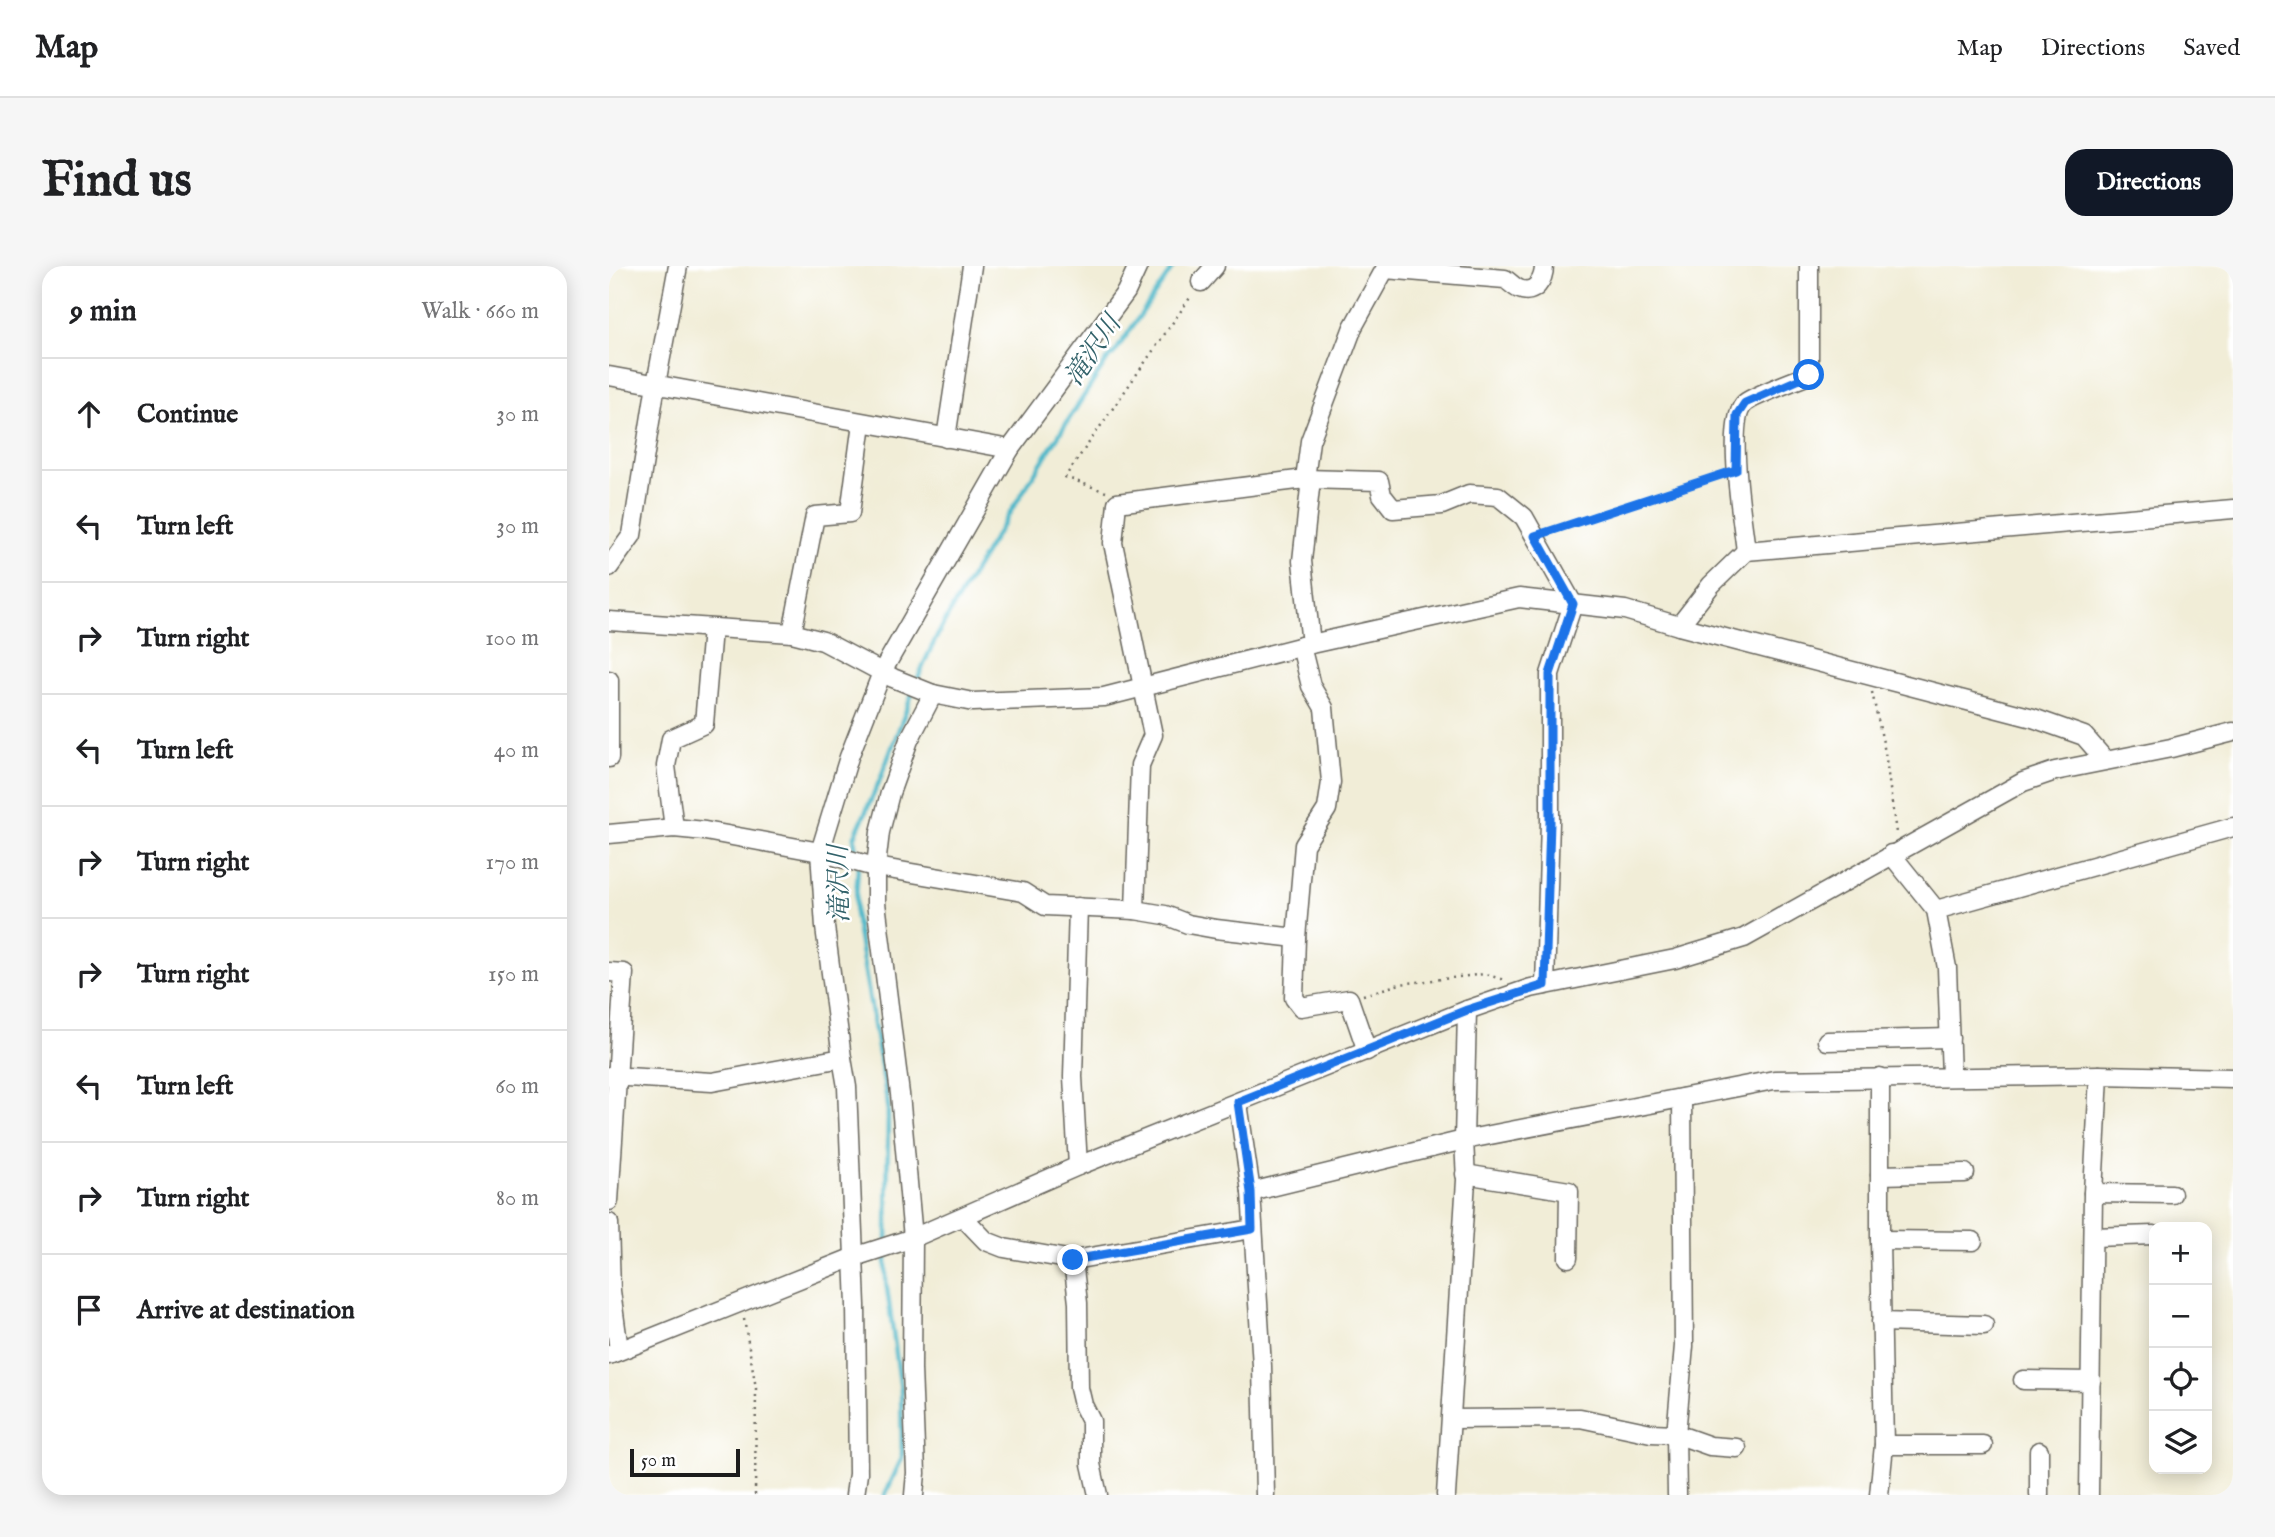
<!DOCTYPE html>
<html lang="en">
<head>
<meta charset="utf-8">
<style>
  body { margin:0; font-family:"IM FELL English","Noto Serif JP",serif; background:#f6f6f6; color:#202124 }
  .controls { position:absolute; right:21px; bottom:21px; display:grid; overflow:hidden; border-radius:14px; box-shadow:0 4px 18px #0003 }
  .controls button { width:63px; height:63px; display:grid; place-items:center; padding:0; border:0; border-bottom:2px solid #e0e0e0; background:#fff; color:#202124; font:35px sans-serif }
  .scale { position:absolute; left:21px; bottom:18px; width:110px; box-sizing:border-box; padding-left:7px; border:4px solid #1c1c1c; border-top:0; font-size:19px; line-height:24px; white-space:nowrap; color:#1c1c1c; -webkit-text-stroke:5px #fff; paint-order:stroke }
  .stop { position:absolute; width:21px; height:21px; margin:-16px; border:5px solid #1a73e8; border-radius:50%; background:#fff }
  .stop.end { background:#1a73e8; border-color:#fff; box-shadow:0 2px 7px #0008 }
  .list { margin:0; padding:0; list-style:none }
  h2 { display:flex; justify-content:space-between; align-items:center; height:91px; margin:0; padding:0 28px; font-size:30px }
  h2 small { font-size:23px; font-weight:400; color:#757577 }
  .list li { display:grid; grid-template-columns:46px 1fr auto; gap:21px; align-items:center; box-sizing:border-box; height:112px; padding:0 28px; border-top:2px solid #e0e0e0 }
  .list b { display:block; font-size:26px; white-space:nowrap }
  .list em { font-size:23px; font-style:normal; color:#757577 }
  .icon { flex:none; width:38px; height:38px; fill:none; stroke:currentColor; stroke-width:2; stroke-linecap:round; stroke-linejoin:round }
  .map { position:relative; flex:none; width:1624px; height:1229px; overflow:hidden; border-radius:21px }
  header { display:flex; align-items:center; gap:42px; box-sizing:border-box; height:98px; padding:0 35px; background:#fff; border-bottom:2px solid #e0e0e0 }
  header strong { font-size:33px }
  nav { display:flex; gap:38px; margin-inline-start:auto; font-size:24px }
  .intro { display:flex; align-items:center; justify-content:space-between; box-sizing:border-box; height:168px; padding:0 42px }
  h1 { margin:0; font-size:49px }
  .button { padding:18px 32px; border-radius:21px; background:#111827; color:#fff; font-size:24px; font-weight:700 }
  main { display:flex; gap:42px; padding:0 42px }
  aside { flex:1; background:#fff; border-radius:21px; box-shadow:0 4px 18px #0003 }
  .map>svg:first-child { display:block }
</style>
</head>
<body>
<header>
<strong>Map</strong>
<nav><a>Map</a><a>Directions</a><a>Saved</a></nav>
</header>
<div class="intro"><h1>Find us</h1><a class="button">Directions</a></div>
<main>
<aside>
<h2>9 min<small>Walk · 660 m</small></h2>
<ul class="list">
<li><svg class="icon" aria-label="ahead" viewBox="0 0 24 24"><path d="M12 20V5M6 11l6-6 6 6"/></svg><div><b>Continue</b></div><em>30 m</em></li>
<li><svg class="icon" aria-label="left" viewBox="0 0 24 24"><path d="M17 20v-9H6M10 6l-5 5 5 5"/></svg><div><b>Turn left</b></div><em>30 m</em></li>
<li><svg class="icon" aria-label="right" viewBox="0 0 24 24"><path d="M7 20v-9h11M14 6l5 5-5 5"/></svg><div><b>Turn right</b></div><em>100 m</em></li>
<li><svg class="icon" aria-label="left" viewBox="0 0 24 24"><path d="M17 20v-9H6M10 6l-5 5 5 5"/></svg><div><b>Turn left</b></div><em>40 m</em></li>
<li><svg class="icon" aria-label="right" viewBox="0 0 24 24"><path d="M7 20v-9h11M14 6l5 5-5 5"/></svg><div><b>Turn right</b></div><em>170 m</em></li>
<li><svg class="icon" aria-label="right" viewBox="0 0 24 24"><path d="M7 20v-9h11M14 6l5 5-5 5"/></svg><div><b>Turn right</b></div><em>150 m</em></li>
<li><svg class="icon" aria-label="left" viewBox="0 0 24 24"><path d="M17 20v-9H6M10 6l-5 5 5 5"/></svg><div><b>Turn left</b></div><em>60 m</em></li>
<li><svg class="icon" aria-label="right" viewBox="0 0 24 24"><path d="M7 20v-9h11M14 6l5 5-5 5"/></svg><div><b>Turn right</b></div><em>80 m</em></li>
<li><svg class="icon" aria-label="arrive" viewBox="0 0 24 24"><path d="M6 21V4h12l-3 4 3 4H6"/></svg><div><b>Arrive at destination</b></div></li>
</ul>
</aside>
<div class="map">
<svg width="1624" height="1229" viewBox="0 0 1624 1229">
  <rect width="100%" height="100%" fill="#fff"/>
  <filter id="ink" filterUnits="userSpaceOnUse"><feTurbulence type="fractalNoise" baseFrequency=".0143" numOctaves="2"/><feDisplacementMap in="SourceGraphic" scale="14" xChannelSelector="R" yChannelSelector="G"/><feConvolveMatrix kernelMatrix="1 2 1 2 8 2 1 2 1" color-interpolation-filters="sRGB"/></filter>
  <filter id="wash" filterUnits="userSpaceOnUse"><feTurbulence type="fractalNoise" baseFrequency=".00686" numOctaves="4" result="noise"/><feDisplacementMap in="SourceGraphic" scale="28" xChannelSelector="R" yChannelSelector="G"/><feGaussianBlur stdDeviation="1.57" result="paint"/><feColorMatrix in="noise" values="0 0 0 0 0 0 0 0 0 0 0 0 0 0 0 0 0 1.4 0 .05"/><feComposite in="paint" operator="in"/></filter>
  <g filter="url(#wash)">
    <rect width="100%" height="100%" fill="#f1edd7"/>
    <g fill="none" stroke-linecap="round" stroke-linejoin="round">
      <g stroke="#4cb7c9" stroke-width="4.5">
        <path d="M308,415C326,367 355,323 381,279C419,217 458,156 498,94L506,86L565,0"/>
        <path d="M248,592L245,572L270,516L305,423"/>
        <path d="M249,601L246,648L279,840L278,977"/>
        <path d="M276,1229L293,1192L292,1124L277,1015V986"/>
      </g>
    </g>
  </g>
  <g filter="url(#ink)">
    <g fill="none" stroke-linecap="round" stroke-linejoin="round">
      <defs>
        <g id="minor">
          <path d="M592,16L606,0"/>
          <path d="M0,110L401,183"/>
          <path d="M337,172L363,0"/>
          <path d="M1137,285C1134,258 1116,154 1136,137C1144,130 1187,114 1200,109V0"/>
          <path d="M0,301L23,269L47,118L69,0"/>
          <path d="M0,355L183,367L214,375L284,412L324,428L364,436L495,431L702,378L910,332L1016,344L1070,360L1424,452L1475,470L1496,494"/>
          <path d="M1070,360L1102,319L1137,285L1624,243"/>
          <path d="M183,367L206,250L241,247L253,157"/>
          <path d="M702,378L693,295L701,222L696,213L701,175L744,61L776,3L896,13C901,16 905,21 910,23C926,30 935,13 935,0"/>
          <path d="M692,380L702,420L715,442L722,516L718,543L695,579L687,672L685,732L692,741L740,733L758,785"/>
          <path d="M0,414V492"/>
          <path d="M65,562L57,500L62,473L95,458L103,363"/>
          <path d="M0,568L65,562L96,565L211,586L262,600L414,626L436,640L526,644L556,649L579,658L607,663L687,672"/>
          <path d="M1282,588L1327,644L1338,702L1342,810"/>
          <path d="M526,644L531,499L544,469L504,277L508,237L696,213L770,215L773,229L784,243L833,239L860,228L889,230L915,251L964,338L941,408V556L936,719"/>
          <path d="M1327,644L1624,561"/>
          <path d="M0,706L15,707L0,935"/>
          <path d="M1218,775L1341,772"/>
          <path d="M0,810L103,816L233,792"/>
          <path d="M629,837L642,926L653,1100L656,1229"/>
          <path d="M469,900L464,811L469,641"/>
          <path d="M856,908L960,925L959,992"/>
          <path d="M1271,909L1356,907"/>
          <path d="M642,926L855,874L1165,814L1490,809L1624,812"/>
          <path d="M1484,927L1563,928"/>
          <path d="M354,951L377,975L395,982L464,994L643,963"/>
          <path d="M0,957L2,1025L10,1084"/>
          <path d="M1484,971L1545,969"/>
          <path d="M1271,974L1364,975"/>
          <path d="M464,994L469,1037L470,1122L474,1139L482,1155V1198L489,1229"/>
          <path d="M1272,1056L1375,1059"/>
          <path d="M0,1089L245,991L304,972L469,900L858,744L922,722L1066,693L1135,672L1414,516L1446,505L1562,482L1624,466"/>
          <path d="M1414,1114L1482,1115"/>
          <path d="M844,1153L971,1152L1042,1167L1067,1168L1101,1180L1128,1182"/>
          <path d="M1275,1179H1374"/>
          <path d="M1430,1185V1229"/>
          <path d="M246,1229L249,1208L247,1039L238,821L233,792L216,661L211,586L240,491L274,404L401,183L517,26L529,0"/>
          <path d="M305,1229L307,1207L303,1103L304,972L291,828L267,637V600L271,566L281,527L300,474L324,428"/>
          <path d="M837,1229L857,914L855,874L858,744"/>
          <path d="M1068,1229L1067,1168L1075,1080L1073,832"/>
          <path d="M1270,1229L1275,1179L1271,974V811"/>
          <path d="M1480,1229L1484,927L1490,809"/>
        </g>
      </defs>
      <use href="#minor" stroke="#67655d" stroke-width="21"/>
      <g stroke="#67655d" stroke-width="2.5" stroke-dasharray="2 5" stroke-linecap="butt">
        <path d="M497,226L456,211L583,29"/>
        <path d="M942,265L1112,209"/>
        <path d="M1263,426L1276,486L1287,567"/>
        <path d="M754,729L791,718L876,708L895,714"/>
        <path d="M135,1053L147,1122L146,1229"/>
      </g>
      <use href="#minor" stroke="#fff" stroke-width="18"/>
    </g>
  </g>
  <g fill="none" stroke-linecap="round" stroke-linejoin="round" filter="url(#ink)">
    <path stroke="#1a73e8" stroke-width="9" d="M464,994L643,963L642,926L629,836L858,744L936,719L941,556V408L964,338L926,270L1127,204L1128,149L1136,137L1200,109"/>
  </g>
  <g text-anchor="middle" stroke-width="5" stroke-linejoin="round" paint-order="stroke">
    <g font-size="26" font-style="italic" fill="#32626a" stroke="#fff">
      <text transform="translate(483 84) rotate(-56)" y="9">滝沢川</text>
      <text transform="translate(229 618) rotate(-91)" y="9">滝沢川</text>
    </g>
  </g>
</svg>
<div class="controls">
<button>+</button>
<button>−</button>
<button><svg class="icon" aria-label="locate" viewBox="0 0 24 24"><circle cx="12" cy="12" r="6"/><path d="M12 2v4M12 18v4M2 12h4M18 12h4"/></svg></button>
<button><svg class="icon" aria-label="layers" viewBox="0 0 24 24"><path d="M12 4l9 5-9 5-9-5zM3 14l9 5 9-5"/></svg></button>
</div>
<div class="scale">50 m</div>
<div class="stop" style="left:1200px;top:109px"></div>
<div class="stop end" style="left:464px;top:994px"></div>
</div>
</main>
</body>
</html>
